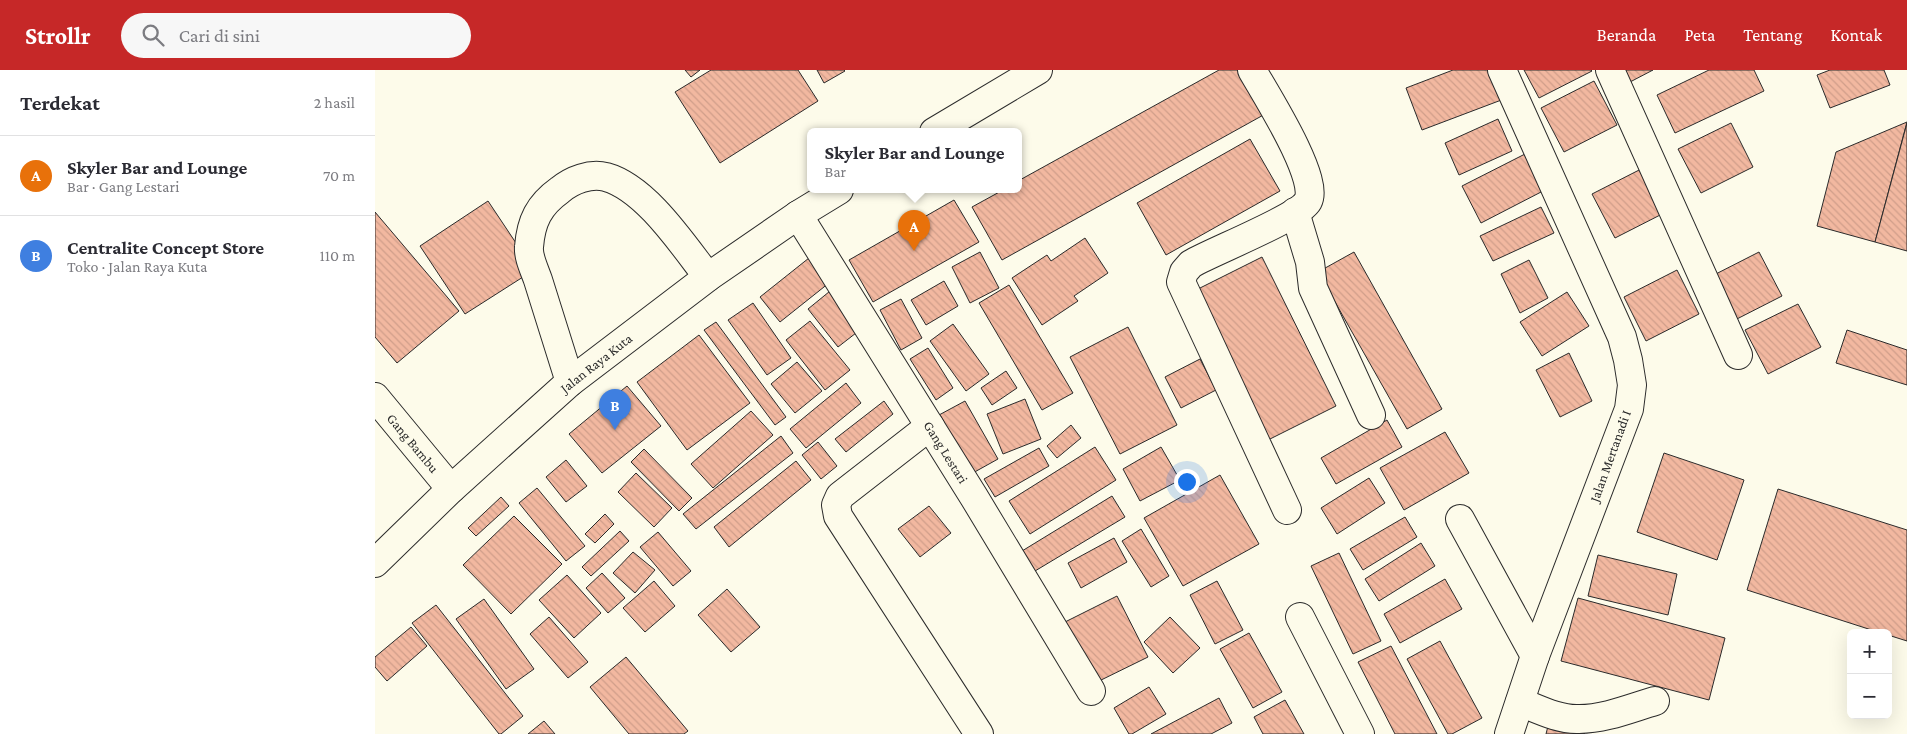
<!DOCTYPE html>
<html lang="id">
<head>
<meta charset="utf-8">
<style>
  body { margin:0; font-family:"Crimson Pro",serif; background:#f7f7f7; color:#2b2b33 }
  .controls { position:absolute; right:15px; bottom:15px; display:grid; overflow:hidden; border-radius:8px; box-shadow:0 5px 20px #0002 }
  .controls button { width:45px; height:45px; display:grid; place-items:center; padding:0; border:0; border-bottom:1px solid #e1e1e2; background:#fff; color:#2b2b33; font:25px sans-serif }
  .you { position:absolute; left:811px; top:411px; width:18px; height:18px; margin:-12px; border:4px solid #fff; border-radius:50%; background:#1a73e8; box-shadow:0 0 0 8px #1a73e833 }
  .badge { display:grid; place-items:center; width:32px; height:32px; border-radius:50%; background:#c62828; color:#fff; font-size:16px; font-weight:700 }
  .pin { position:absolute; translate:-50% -41px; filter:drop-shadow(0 1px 2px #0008) }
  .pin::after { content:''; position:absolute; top:26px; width:18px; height:15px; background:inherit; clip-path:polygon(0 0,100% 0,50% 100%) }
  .popup { position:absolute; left:432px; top:58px; width:215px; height:65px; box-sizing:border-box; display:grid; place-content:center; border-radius:8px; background:#fff; filter:drop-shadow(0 1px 4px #0005); font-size:16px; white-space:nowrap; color:#7c7c81 }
  .popup b { font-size:19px; color:#2b2b33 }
  .popup::after { content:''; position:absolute; left:50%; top:100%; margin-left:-10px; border:10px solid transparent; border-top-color:#fff }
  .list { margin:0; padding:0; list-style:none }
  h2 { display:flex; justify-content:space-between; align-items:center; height:65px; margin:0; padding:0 20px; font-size:21px }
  h2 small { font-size:16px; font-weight:400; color:#7c7c81 }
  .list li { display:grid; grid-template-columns:32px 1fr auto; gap:15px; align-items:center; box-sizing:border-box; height:80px; padding:0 20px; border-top:1px solid #e1e1e2 }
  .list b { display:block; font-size:19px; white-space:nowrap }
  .list p { margin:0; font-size:16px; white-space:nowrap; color:#7c7c81 }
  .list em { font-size:16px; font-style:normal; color:#7c7c81 }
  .icon { flex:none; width:28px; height:28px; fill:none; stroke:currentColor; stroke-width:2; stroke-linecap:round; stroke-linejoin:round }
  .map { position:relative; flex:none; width:1532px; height:664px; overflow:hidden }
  header { display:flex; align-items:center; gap:30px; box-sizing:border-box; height:70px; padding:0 25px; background:#c62828; color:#fff }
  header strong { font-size:24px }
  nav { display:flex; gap:28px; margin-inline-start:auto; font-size:18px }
  .search { width:350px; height:45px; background:#f7f7f7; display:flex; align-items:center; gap:12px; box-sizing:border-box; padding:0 18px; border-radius:28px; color:#7c7c81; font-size:19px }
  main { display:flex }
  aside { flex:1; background:#fff }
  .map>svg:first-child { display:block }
</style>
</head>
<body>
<header>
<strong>Strollr</strong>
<div class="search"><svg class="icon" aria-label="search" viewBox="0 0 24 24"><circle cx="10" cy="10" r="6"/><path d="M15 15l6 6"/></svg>Cari di sini</div>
<nav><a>Beranda</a><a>Peta</a><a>Tentang</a><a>Kontak</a></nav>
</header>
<main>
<aside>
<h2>Terdekat<small>2 hasil</small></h2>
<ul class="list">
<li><span class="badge" style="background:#e8710a">A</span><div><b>Skyler Bar and Lounge</b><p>Bar · Gang Lestari</p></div><em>70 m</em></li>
<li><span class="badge" style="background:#3f7fe0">B</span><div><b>Centralite Concept Store</b><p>Toko · Jalan Raya Kuta</p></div><em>110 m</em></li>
</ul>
</aside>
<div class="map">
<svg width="1532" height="664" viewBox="0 0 1532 664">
  <defs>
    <pattern id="building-back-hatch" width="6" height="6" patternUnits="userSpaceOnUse" patternTransform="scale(1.25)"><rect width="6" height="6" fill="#f2b8a0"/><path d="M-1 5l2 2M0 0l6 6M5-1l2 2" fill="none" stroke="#d09e8a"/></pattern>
  </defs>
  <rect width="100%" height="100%" fill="#fdfbea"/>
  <g fill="url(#building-back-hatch)" stroke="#2b2b2b">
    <path d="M310,0H325L316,7Z"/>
    <path d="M336,0H423L443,31L345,93L300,22Z"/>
    <path d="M442,0H469L470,1L449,13Z"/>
    <path d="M844,0H869L892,43L627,190L597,137L628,120H643V111Z"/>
    <path d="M1078,0H1118L1129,29L1047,60L1031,18Z"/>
    <path d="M1149,0H1216L1217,1L1164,28Z"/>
    <path d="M1248,0H1278L1255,12Z"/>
    <path d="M1334,0H1379L1389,21L1300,63L1282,25Z"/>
    <path d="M1455,0H1509L1515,15L1455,38L1442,5Z"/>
    <path d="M1219,11L1242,55L1189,82L1166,38Z"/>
    <path d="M1123,49L1137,81L1084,105L1070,73Z"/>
    <path d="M1532,52L1500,172L1442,156L1461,82Z"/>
    <path d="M1356,53L1378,97L1326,123L1303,79Z"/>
    <path d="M1532,53V181L1500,172Z"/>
    <path d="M875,69L905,121L791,185L762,133Z"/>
    <path d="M1150,84L1168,121L1106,153L1087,116Z"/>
    <path d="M1270,97L1293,141L1240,168L1217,124Z"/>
    <path d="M579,130L604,172L498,232L474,190Z"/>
    <path d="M113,131L159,200L90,244L45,176Z"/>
    <path d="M1166,137L1179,163L1118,191L1105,166Z"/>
    <path d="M0,142L84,241L22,293L0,267Z"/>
    <path d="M710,168L733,203L699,226L703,231L667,255L637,208L672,185L676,191Z"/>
    <path d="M605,182L624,218L595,233L577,197Z"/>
    <path d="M979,182L1067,339L1032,359L943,202Z"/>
    <path d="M1384,182L1407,226L1354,253L1331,209Z"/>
    <path d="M439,184L459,209L405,252L385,227Z"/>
    <path d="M887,187L961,336L893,370L819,221Z"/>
    <path d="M1154,190L1173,228L1145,243L1126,204Z"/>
    <path d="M1302,200L1324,244L1271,271L1249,227Z"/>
    <path d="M569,211L583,236L551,255L536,230Z"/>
    <path d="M634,215L698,323L667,340L604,233Z"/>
    <path d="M460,217L490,256L463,277L433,239Z"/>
    <path d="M1192,222L1214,256L1167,286L1145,252Z"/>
    <path d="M526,229L547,268L526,280L505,240Z"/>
    <path d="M378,233L416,288L392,305L353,250Z"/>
    <path d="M1423,234L1446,277L1393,304L1370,260Z"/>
    <path d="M435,251L475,300L450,320L411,270Z"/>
    <path d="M341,252L411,347L400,355L329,260Z"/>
    <path d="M578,254L614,304L591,321L555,271Z"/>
    <path d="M753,257L802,355L745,384L695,287Z"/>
    <path d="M1472,260L1532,280V315L1461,293Z"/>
    <path d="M324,265L375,333L312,380L262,312Z"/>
    <path d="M553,278L578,318L561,330L535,289Z"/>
    <path d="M1194,283L1217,331L1185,347L1161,300Z"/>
    <path d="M825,289L841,320L806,338L790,307Z"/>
    <path d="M422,292L447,321L420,343L396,314Z"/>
    <path d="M631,301L642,318L617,335L606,318Z"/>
    <path d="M471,313L486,333L431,378L415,359Z"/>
    <path d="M252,316L286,356L227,403L194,364Z"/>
    <path d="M650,329L666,369L628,384L612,344Z"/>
    <path d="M509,331L518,344L471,382L460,369Z"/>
    <path d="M590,331L623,389L596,404L564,345Z"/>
    <path d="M376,341L398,365L338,418L316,394Z"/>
    <path d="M1012,350L1027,377L961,414L946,388Z"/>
    <path d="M696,355L706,368L682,388L672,376Z"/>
    <path d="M1070,362L1094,403L1029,440L1005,398Z"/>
    <path d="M406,366L418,383L321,459L308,444Z"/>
    <path d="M443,372L462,396L446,409L427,385Z"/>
    <path d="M720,377L741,410L655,464L634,431Z"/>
    <path d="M786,377L805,410L765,431L748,399Z"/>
    <path d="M664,378L674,396L620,427L609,409Z"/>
    <path d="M269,379L317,428L304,441L256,392Z"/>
    <path d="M1289,383L1369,410L1342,490L1262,462Z"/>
    <path d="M191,390L212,416L191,432L171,407Z"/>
    <path d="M421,391L436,410L354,477L339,457Z"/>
    <path d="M261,403L297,438L279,457L243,422Z"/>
    <path d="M845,405L884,474L808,516L769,448Z"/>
    <path d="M994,408L1010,433L962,464L946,438Z"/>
    <path d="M162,418L210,476L191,491L144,433Z"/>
    <path d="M1403,419L1532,460V571L1513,565V563H1506L1372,520Z"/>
    <path d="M737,426L750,447L660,501L647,481Z"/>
    <path d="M126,427L134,436L101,466L93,458Z"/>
    <path d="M554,436L576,463L545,487L523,459Z"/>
    <path d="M230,444L239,454L220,473L210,464Z"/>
    <path d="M139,446L187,494L136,544L88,495Z"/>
    <path d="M1030,447L1042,467L988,500L975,479Z"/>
    <path d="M766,459L794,506L776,517L747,471Z"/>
    <path d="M245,461L254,471L216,506L207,497Z"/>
    <path d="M283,462L316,501L298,516L265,477Z"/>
    <path d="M739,468L752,492L706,518L693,493Z"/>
    <path d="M1046,473L1060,496L1004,531L990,509Z"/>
    <path d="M258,482L280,500L260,523L238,503Z"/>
    <path d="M964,483L1006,571L978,584L936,496Z"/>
    <path d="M1223,485L1302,504L1293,545L1213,526Z"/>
    <path d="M227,503L250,528L233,543L211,518Z"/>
    <path d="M192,505L226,543L199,568L164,530Z"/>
    <path d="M1070,509L1087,539L1025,573L1009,544Z"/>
    <path d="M279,511L300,536L270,562L248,538Z"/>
    <path d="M842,511L868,560L840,574L815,525Z"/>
    <path d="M352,519L385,557L356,582L323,545Z"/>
    <path d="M742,526L773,587L720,613L690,552Z"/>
    <path d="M1203,528L1350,568L1334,630L1186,591Z"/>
    <path d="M109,529L159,599L131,619L81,549Z"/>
    <path d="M61,535L148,646L126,664H124L37,553Z"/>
    <path d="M174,547L213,592L193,608L155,564Z"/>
    <path d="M795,547L825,578L798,603L769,572Z"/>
    <path d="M36,557L52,576L12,611L0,597V587Z"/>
    <path d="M874,563L907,622L878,638L845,579Z"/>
    <path d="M1065,571L1107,648L1077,664H1073L1032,589Z"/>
    <path d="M1016,576L1062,664H1020L983,592Z"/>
    <path d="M251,587L313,661L309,664H254L215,617Z"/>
    <path d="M774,617L791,644L757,664H754L739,638Z"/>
    <path d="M844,628L857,653L836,664H776Z"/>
    <path d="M910,630L929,664H888L879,647Z"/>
    <path d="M169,651L180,664H153Z"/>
    <path d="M1174,652L1210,662L1209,664H1171Z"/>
  </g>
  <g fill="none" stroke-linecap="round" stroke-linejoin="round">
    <defs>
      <g id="minor">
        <path d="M877,0C890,23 945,109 933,131C924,148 838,181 816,194L809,202L806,212L912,440"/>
        <path d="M1127,0L1247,267L1253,290L1257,315L1254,339L1160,586L1134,664"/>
        <path d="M1235,0L1363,285"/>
        <path d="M920,142L935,192L938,218L996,345"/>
        <path d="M423,145L599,427L716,621"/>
        <path d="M195,312C184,278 174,244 163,210C160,201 153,187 154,177C156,151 164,135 185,120C197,110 215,103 231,107C271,118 308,175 333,207"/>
        <path d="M0,327L76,419"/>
        <path d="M555,356L465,426L461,435L463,446L604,664"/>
        <path d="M1085,449L1160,586"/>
        <path d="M925,547L985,664"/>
        <path d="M1145,632C1163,639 1184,650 1204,649C1230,649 1256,638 1280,631"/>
      </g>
      <g id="major">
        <path d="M559,62L663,0"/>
        <path d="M0,493L76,419L195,312L333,207L423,145L464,120"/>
      </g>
    </defs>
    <use href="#minor" stroke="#2b2b2b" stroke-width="30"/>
    <use href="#major" stroke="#2b2b2b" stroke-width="30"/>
    <use href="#minor" stroke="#fdfbea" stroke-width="28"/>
    <use href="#major" stroke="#fdfbea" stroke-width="28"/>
  </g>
  <g text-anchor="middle" stroke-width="4" stroke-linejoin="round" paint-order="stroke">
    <g font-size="14" fill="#2b2b2b" stroke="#fdfbea">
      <text transform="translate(221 293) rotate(-38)" y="5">Jalan Raya Kuta</text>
      <text transform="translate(38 373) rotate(50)" y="5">Gang Bambu</text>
      <text transform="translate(571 382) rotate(58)" y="5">Gang Lestari</text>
      <text transform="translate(1235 386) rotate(-70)" y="5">Jalan Mertanadi I</text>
    </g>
  </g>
</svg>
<div class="controls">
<button>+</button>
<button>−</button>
</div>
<div class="you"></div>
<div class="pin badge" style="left:539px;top:181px;background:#e8710a">A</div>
<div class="popup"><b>Skyler Bar and Lounge</b>Bar</div>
<div class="pin badge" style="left:240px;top:360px;background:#3f7fe0">B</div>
</div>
</main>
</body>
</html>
